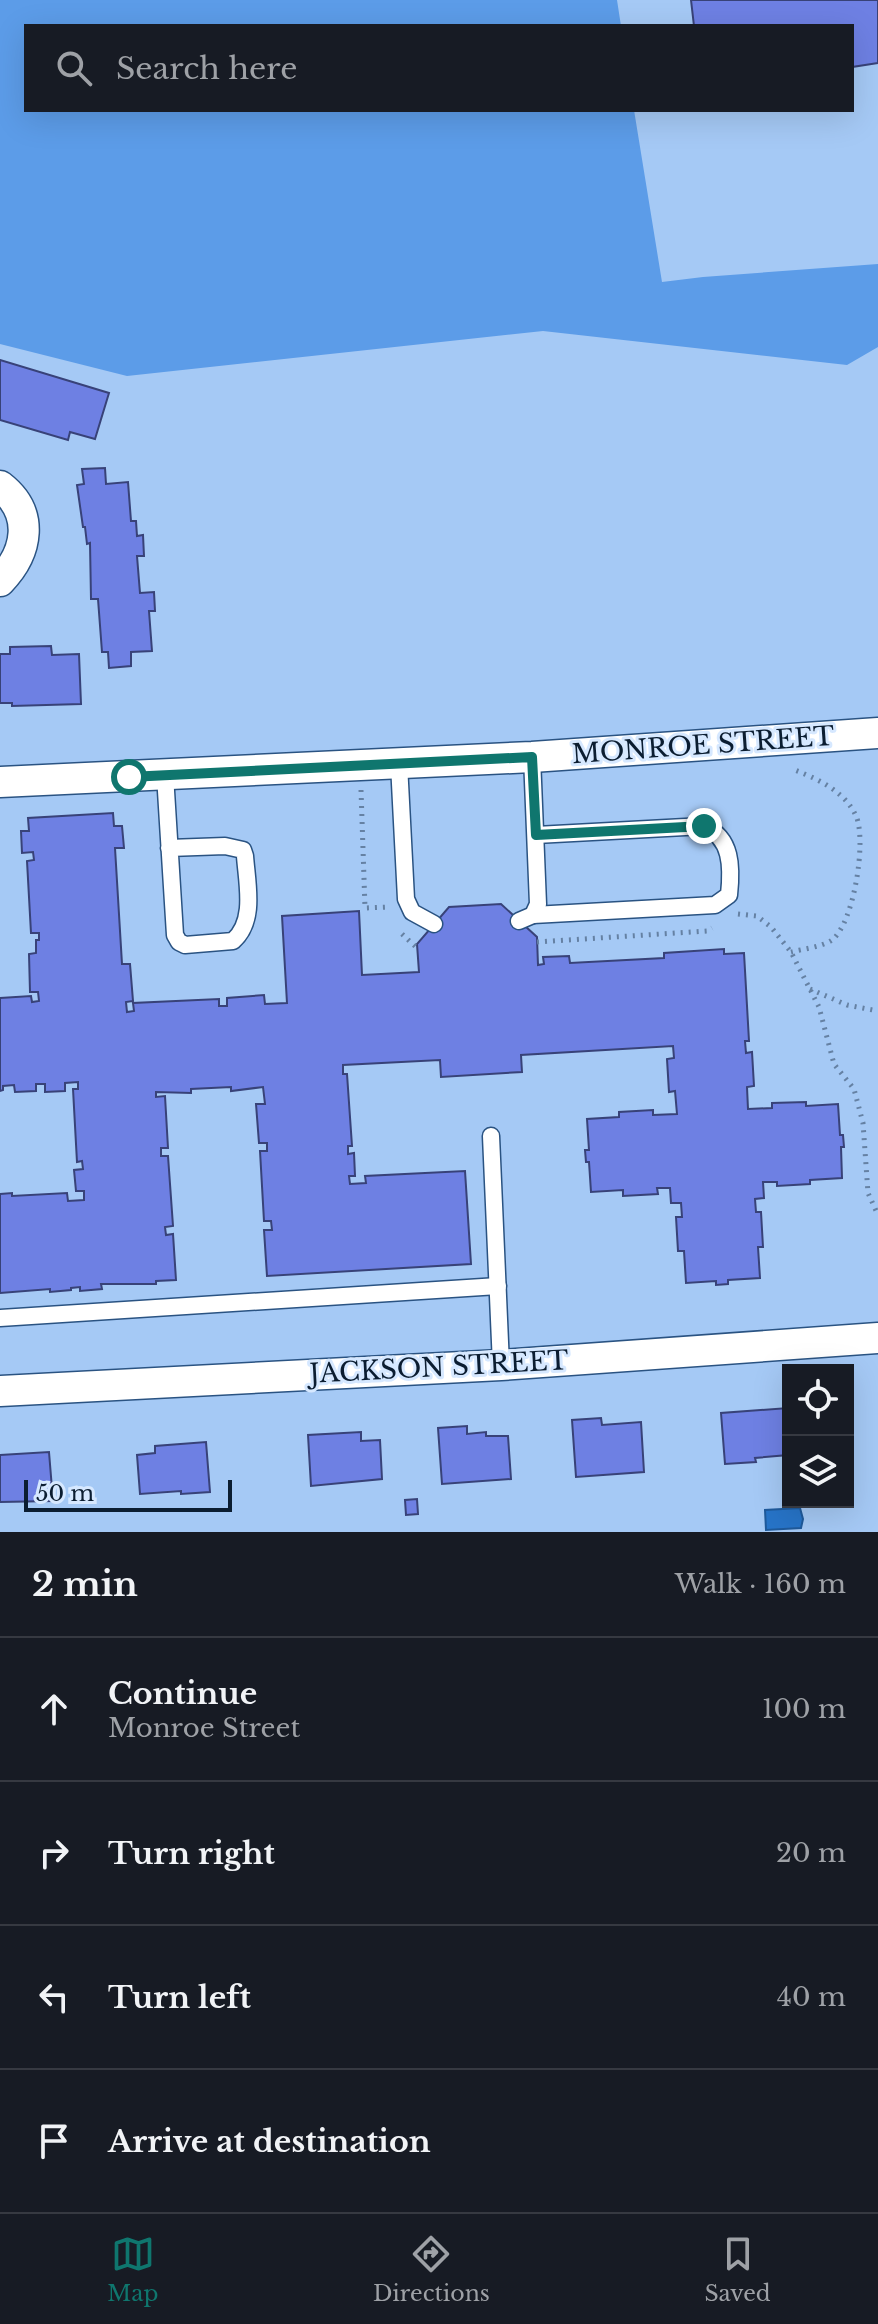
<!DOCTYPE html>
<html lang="en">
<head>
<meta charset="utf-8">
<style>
  body { margin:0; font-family:"Libre Baskerville",serif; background:#242831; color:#f1f3f6 }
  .controls { position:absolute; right:24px; bottom:24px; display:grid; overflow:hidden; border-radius:0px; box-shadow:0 8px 32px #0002 }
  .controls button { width:72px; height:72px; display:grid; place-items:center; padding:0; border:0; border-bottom:2px solid #363941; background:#171b24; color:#f1f3f6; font:40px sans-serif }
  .scale { position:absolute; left:24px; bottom:20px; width:208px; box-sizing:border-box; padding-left:8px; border:4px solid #0b1d31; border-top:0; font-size:22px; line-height:28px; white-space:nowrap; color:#0b1d31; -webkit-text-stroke:6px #d6e8ff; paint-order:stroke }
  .stop { position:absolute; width:24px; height:24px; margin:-18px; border:6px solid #0f766e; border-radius:50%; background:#fff }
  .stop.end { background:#0f766e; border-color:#fff; box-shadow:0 2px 8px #0008 }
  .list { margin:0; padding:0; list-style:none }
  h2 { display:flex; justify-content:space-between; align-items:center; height:104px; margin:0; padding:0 32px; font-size:34px }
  h2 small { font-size:26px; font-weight:400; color:#9ea1a6 }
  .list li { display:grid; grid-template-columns:52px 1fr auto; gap:24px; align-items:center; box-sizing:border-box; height:144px; padding:0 32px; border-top:2px solid #363941 }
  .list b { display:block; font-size:30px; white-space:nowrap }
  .list p { margin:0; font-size:26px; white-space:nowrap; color:#9ea1a6 }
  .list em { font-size:26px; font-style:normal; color:#9ea1a6 }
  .icon { flex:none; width:44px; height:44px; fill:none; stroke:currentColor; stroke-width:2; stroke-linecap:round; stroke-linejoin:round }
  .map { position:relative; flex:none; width:878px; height:1532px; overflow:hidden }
  .search { position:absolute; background:#171b24; box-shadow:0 8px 32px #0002; left:24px; right:24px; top:24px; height:88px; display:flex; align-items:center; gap:20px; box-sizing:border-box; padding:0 28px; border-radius:0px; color:#9ea1a6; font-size:30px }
  .sheet { height:680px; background:#171b24 }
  nav { display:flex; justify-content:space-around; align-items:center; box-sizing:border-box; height:112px; border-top:2px solid #363941; background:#171b24; font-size:22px; color:#9ea1a6 }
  nav a { display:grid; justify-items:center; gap:4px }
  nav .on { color:#0f766e }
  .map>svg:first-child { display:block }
</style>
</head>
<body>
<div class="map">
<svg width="878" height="1532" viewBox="0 0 878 1532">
  <rect width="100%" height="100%" fill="#a5c9f5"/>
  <path fill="#5c9ce8" d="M0,0H617L621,26H26V110H634L662,282L703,277L878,264V347L847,365L543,331L127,376L0,344Z"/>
  <path fill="#2774c8" stroke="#1f5a9b" stroke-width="2" d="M800,1508L803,1519L801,1528L766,1530L765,1510Z"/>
  <g fill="#6e80e3" stroke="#384278" stroke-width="2">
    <path d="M691,0H878V63L852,67V26H694Z"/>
    <path d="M0,360L109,393L95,439L70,432L68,440L0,420Z"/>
    <path d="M105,468L106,484L128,482L131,521H136L137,536L143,535L144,556H137L140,593L154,592L155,611H149L152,651L131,652V666L109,668L108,652H102L98,599H91L90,543L87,544L85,527H83L77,485L84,484L82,469Z"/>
    <path d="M51,646L52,655L79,654L81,704L12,706V703H0V654H10V647Z"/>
    <path d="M113,813L114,826H122L124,848H115L122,964H130L133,1001L126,1002L127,1012L134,1011L133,1003L219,999V1006H227V998L264,995L265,1004L287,1003L282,916L359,911L362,975L419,972L417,944L449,907L501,904L537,937L538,965L544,964L543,957L569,956L570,963L664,958V953L724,949V954L744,953L749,1041H745L746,1053L752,1052L754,1086L747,1087L748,1109L772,1108V1103L806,1102V1106L838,1104L840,1135H843L844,1147H841L842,1178L810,1180V1184L777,1186V1182H763L764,1198L755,1199L756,1212H761L763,1247H758L760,1278L728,1280V1284L716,1285V1281L686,1283L684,1251H678L676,1217H682L681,1203H671L670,1188H657L658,1194L623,1196V1190L591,1192L589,1162H586L585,1150H589L587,1119L619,1117V1112L653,1110V1115L677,1114L675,1091L669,1092L667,1059L674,1058L673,1046L521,1055L522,1072L441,1077L440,1060L343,1065V1074H347L352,1146H348V1154L354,1153L355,1176H349L350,1184L366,1183L365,1176L465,1171L471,1264L267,1276L264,1230H272L271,1221H264L260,1151H267V1143H259L256,1104H265L263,1087L231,1091V1087L191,1089V1093L156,1092V1097L165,1096L168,1148H161V1156H168L173,1226L165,1227L166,1235L173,1234L176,1280L156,1281V1284H101L102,1289L80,1291V1287L71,1288V1290L50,1292V1289L0,1293V1194L12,1193V1196L67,1193L68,1201L84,1200V1191H76L74,1170L83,1169L82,1161L77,1162L73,1089H78V1082L65,1083V1091L45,1092V1084H36V1091L15,1092L14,1085L3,1086V1090L0,1091V998L31,996L32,1002L39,1001L38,992H30L29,954L36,953V940H39V933H31L27,861L34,860L33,852L22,853L21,831H29L28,818Z"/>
    <path d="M788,1408V1455L755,1458L756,1462L725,1464L721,1413Z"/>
    <path d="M601,1418L602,1425L641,1422L644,1472L576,1477L572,1420Z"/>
    <path d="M467,1426V1434L486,1432V1436H508L511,1479L442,1484L438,1428Z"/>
    <path d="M361,1432V1441L380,1440L382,1479L311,1486L308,1435Z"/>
    <path d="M206,1442L210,1492L181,1494V1491L140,1494L137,1455L155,1453V1446Z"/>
    <path d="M49,1452L53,1501L0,1502V1455Z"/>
    <path d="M417,1499L418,1514L406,1515L405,1500Z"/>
  </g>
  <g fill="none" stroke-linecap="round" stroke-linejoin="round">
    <defs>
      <g id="service">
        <path d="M399,764L406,899L412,912L434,924"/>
        <path d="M165,775L175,935L179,942L185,945L233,941C256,921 247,884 245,856L243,850L225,846L169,848"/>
        <path d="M533,915L715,905L729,895C732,867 732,838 704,826L536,835"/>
        <path d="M519,921L533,915L538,904L532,757"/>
        <path d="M491,1136L501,1365"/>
        <path d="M0,1318L498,1286"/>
      </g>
      <g id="minor">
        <path d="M0,486C35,513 28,552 0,581"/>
        <path d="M0,782L532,757L878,733"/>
        <path d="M0,1391L501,1365L878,1338"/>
      </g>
    </defs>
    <use href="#service" stroke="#2a5382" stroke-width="19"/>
    <use href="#minor" stroke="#2a5382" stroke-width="33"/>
    <g stroke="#6581a3" stroke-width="5" stroke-dasharray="2 6" stroke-linecap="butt">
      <path d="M361,790L365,908L388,907"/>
      <path d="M738,914L757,916L771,927L791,952L819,1007L834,1064L854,1089L863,1123L868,1193L878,1215"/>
      <path d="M402,934L417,948"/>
      <path d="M537,942L707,931L712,928"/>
      <path d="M791,952C803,949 822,947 832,940C854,923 867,840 856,816C845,791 816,778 792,769"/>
      <path d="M810,989L847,1005L878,1011"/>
    </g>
    <use href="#service" stroke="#fff" stroke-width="16"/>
    <use href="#minor" stroke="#fff" stroke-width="30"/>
  </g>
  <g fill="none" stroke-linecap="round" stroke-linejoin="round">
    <path stroke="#0f766e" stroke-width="10" d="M129,777L532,757L536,835L704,826"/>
  </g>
  <g text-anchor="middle" stroke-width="6" stroke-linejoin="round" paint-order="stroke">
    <g font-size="26" fill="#0b1d31" stroke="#d6e8ff">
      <text transform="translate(703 745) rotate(-4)" y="9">MONROE STREET</text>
      <text transform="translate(439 1367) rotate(-3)" y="9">JACKSON STREET</text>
    </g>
  </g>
</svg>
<div class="controls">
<button><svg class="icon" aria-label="locate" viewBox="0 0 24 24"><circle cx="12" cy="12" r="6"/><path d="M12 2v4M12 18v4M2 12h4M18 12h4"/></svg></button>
<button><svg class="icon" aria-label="layers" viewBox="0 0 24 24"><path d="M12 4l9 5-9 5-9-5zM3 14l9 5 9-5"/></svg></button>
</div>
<div class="scale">50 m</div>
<div class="stop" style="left:129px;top:777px"></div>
<div class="stop end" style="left:704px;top:826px"></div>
<div class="search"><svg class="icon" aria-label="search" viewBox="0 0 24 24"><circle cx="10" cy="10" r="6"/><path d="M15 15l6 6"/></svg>Search here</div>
</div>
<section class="sheet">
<h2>2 min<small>Walk · 160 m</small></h2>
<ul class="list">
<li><svg class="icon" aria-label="ahead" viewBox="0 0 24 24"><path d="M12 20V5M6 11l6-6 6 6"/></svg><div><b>Continue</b><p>Monroe Street</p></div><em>100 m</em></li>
<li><svg class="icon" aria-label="right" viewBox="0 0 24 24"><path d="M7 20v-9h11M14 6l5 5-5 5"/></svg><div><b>Turn right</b></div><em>20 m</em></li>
<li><svg class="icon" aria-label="left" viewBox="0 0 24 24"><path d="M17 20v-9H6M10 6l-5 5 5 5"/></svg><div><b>Turn left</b></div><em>40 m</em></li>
<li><svg class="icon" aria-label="arrive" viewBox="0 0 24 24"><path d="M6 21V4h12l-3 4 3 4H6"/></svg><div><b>Arrive at destination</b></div></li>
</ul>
</section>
<nav>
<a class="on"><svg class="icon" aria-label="map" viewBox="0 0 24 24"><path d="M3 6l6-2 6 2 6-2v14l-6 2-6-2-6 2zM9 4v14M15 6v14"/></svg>Map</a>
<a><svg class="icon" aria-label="directions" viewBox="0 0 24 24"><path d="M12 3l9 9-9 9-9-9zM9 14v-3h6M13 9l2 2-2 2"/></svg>Directions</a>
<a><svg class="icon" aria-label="saved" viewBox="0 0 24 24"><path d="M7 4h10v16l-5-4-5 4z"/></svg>Saved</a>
</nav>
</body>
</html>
